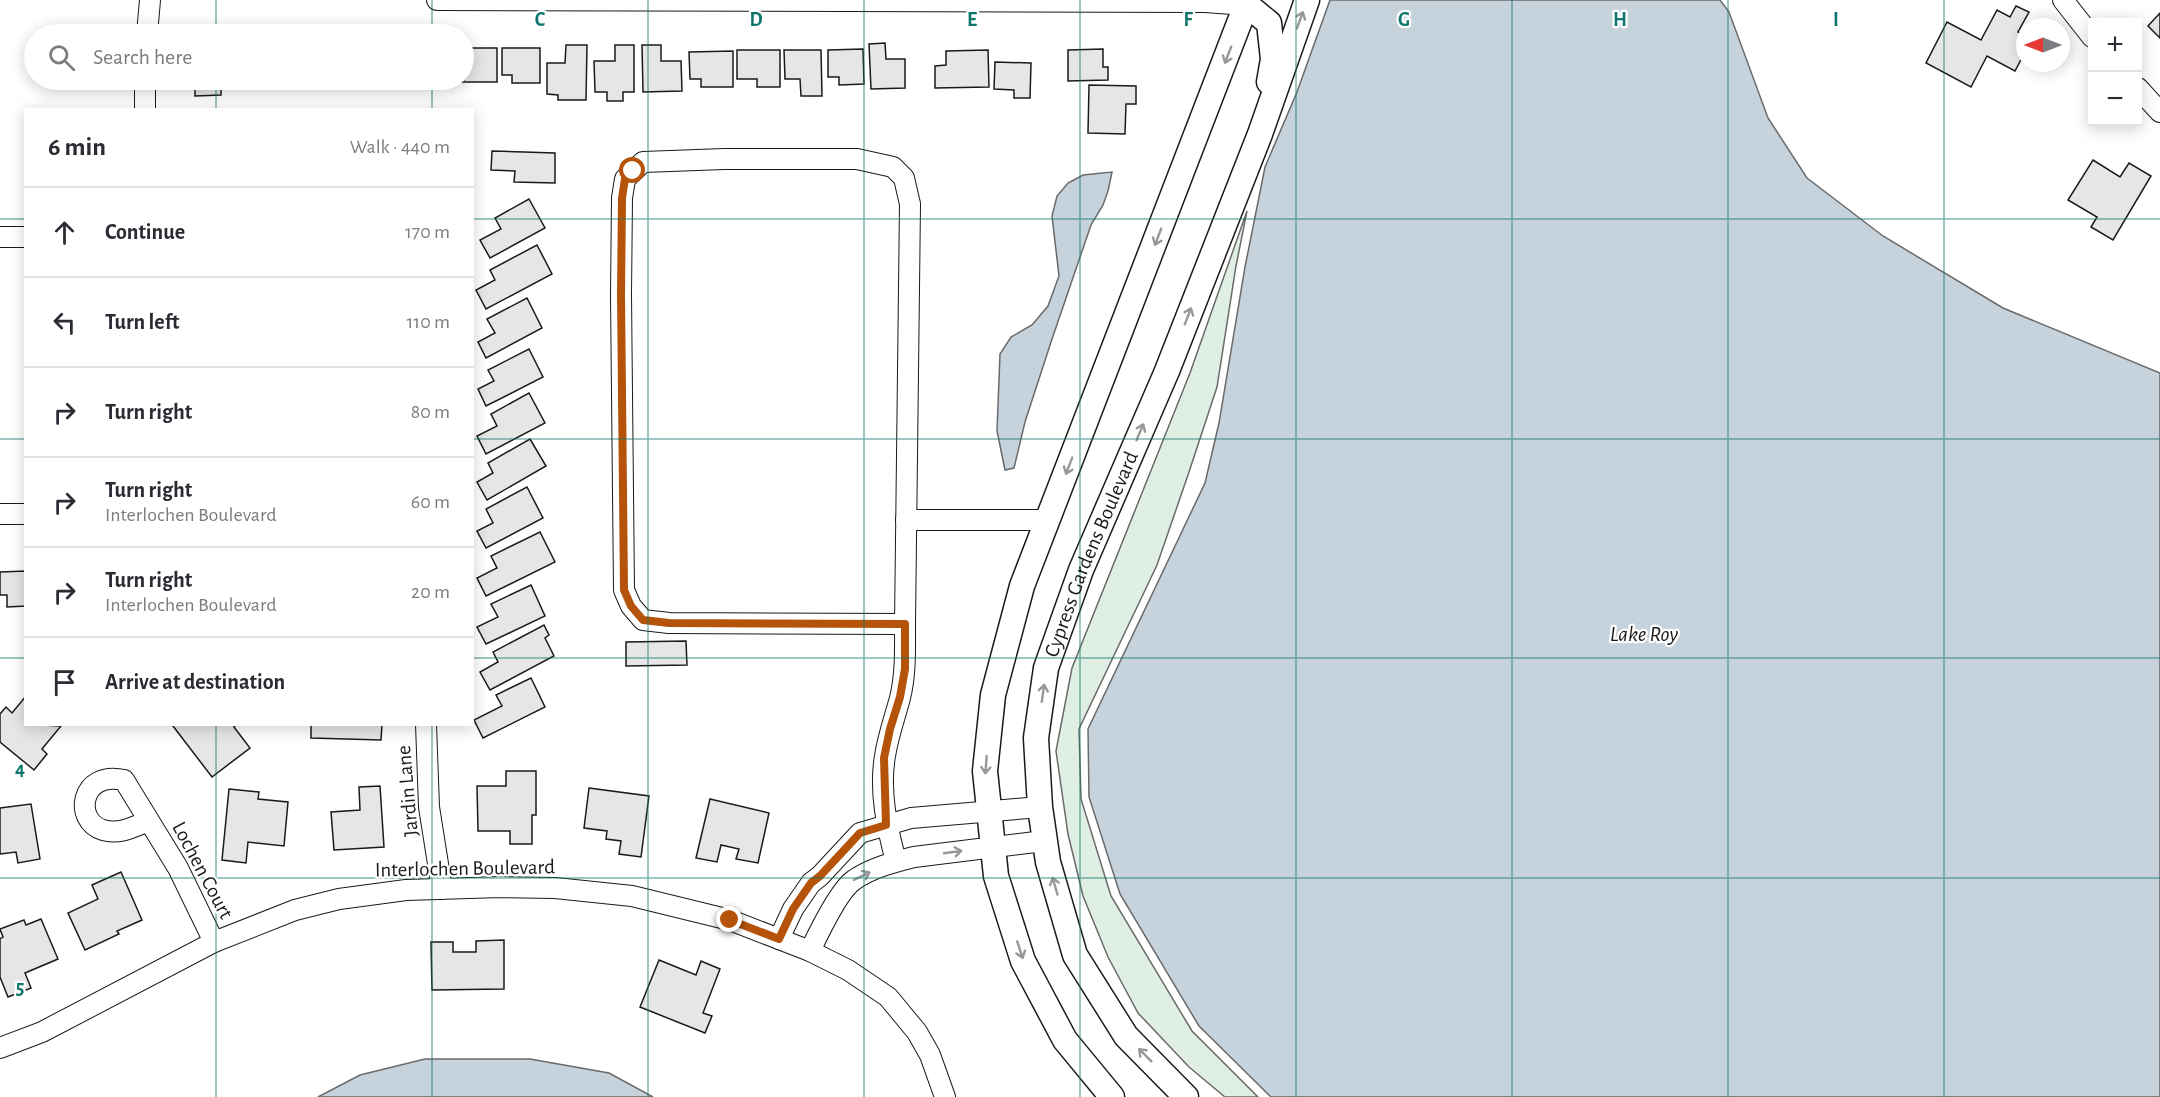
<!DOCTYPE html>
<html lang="en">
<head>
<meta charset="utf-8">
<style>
  body { margin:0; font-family:"Alegreya Sans",sans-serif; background:#f7f7f7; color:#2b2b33 }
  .controls { position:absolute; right:18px; top:18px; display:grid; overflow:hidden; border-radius:0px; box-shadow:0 3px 15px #0003 }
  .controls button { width:54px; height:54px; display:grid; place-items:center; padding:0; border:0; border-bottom:2px solid #e1e1e2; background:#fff; color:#2b2b33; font:30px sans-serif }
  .compass { position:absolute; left:2016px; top:18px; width:54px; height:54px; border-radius:50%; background:#fff; box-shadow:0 3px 15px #0003; rotate:270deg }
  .stop { position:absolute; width:18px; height:18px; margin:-14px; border:4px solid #b45309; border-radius:50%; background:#fff }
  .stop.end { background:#b45309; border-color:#fff; box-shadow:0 2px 6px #0008 }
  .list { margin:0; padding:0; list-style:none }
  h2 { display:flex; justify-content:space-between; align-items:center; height:78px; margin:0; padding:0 24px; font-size:26px }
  h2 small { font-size:20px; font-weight:400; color:#7c7c81 }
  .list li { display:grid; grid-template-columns:39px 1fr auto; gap:18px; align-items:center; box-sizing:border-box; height:90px; padding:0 24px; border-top:2px solid #e1e1e2 }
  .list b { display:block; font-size:22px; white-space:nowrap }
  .list p { margin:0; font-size:20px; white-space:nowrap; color:#7c7c81 }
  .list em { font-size:20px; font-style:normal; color:#7c7c81 }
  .icon { flex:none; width:33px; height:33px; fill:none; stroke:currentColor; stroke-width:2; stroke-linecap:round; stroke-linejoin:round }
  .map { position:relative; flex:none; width:2160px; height:1097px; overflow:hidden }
  .search { position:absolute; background:#fff; box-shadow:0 3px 15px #0003; left:24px; top:24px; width:450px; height:66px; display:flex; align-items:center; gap:15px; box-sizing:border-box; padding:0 21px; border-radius:33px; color:#7c7c81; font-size:22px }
  .panel { position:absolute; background:#fff; box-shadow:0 3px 15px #0003; left:24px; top:108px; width:450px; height:618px; border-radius:0px }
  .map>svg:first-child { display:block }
</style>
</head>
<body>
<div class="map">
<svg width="2160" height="1097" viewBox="0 0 2160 1097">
  <rect width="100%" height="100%" fill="#fff"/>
  <path fill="#e0efe3" stroke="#6a6a6a" stroke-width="1.5" d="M1247,211L1236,266L1217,387L1189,472L1157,565L1079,729L1081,799L1111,896L1192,1031L1258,1097H1225L1189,1067L1138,1013L1108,957L1083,896L1068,834L1056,751L1072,668L1190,373Z"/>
  <g fill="#c6d2dc" stroke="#6a6a6a" stroke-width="1.5">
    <path d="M1330,0H1720L1729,12L1768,118L1807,178L1883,236L2003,308L2160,373V1097H1271L1199,1026L1120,894L1089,797L1088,729L1205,483L1219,423L1245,267L1265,167L1297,92Z"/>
    <path d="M1112,172L1108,191L1103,205L1091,225L1051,342L1025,422L1014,468L1005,470L997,431L1000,354L1011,337L1032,325L1048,306L1059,276L1052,216L1057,196L1068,183L1083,175Z"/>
    <path d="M425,1059H530L609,1073L653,1097H318L360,1075Z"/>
  </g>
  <g fill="#e6e6e6" stroke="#1a1a1a" stroke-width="1.5">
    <path d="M2016,6L2029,12L2018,32L2025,36V52L2015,71L1987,56L1971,87L1926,63L1947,22L1981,40L1997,10L2010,17Z"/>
    <path d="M2160,13V38L2148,26Z"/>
    <path d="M885,43L886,59H905V88L871,89L869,44Z"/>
    <path d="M566,45H587L586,100H558V95L547,94V63H565Z"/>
    <path d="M615,45H634V92H623V101H607V92H595L594,61H615Z"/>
    <path d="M642,45H661V61H681L682,91L643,92Z"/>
    <path d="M464,48H497V82H458V80H464Z"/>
    <path d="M502,48H540V83H512V75H502Z"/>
    <path d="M863,49L864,84L839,85V77H828V50Z"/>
    <path d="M1103,49V67H1108V80L1068,81V50Z"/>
    <path d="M737,50H780V87H757V79H737Z"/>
    <path d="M784,50H821L822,96H801L800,79H785Z"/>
    <path d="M988,50L989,87L935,88V66L946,65V51Z"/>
    <path d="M733,51V87H701V79H690L689,52Z"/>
    <path d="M995,62L1031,63L1030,98H1014V90L994,89Z"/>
    <path d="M195,80H221V95L195,96Z"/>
    <rect x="299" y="80" width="21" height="6"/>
    <rect x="389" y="80" width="19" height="5"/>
    <rect x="431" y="80" width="22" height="6"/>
    <path d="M1089,85L1136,86V104H1126L1125,134L1088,133Z"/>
    <path d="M492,151L555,153V183L514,182L515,171L491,170Z"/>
    <path d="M2093,160L2120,177L2129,163L2151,176L2113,240L2091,227L2097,217L2068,200Z"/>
    <path d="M529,199L545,228L490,258L480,240L501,229L495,218Z"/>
    <path d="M537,245L552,274L486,309L476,290L495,280L490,270Z"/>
    <path d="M527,298L542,328L486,358L478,342L495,333L487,319Z"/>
    <path d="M529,349L543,377L486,406L478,389L494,381L488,370Z"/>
    <path d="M529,393L545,423L486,454L477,436L497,426L491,414Z"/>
    <path d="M530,439L546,466L487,500L477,482L493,473L488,463Z"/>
    <path d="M527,487L543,518L486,548L477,531L493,523L486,509Z"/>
    <path d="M540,532L555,562L486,596L477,578L497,568L491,556Z"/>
    <path d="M26,571V606L7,607V595H0V572Z"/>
    <path d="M531,585L545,616L486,644L477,627L498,617L491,604Z"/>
    <path d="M544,625L549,635L545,638L554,656L490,690L480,672L498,662L493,652Z"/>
    <path d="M686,641L687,665L626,666V642Z"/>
    <path d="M531,678L545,707L483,738L474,720L502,706L496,695Z"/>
    <path d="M26,696V724L61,726L42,749L47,754L34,770L0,742V714L6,707L12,713Z"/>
    <path d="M175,724H237L234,727L250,748L212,777L173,726Z"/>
    <path d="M311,724H382L381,740L311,738Z"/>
    <path d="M506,771H536V815H532V844H510V831H478L477,786H506Z"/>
    <path d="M380,786L384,847L334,850L331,812L360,810L359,787Z"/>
    <path d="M589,788L649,796L641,857L619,854L621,841L606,839L607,831L584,828Z"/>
    <path d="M229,789L259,792L258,799L288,802L284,846L248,842L246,863L222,860Z"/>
    <path d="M710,799L769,813L758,863L736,859L739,849L721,845L717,862L696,858Z"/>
    <path d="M31,804L40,859L18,863L16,852L0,854V808Z"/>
    <path d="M121,872L142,920L117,931L119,934L85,950L68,913L98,899L92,885Z"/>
    <path d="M41,919L58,959L25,973L31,988L8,997L0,977V939L3,937L0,929L24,920L26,925Z"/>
    <path d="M504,940V989L432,990L431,942H453V952H476V941Z"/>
    <path d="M659,960L696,975L701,961L720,969L703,1013L712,1016L705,1033L640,1007Z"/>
  </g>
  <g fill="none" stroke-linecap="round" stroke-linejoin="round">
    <defs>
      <g id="minor">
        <path d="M437,0L1205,2L1247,5"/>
        <path d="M2063,0L2092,37"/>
        <path d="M147,34L150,0"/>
        <path d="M145,80V110"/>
        <path d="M2138,88L2160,112"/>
        <path d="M0,237H26"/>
        <path d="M0,514H26"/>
        <path d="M906,520H1047"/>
        <path d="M426,724L429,807L442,889"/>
        <path d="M148,821C134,827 119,835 103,830C73,821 80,770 124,780L178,868L214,942"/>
        <path d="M896,861C887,828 879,791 885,756C888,736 895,717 900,698C906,674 905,648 905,624L910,204L904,178L893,167L857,159H724L643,162L625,179L622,198L621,295L624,590L631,606L643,620L669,623L905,624"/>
        <path d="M779,939L793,909L811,883L820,876L860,833L911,818L1040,807"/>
        <path d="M810,951C818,934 839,890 854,880C871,868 894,862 914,857L1044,841"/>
        <path d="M0,1048L42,1032L214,942L295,910L339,899L406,890L501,887L555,888L632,896L730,920L810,951L848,970L888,997L917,1032L930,1055L945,1097"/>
      </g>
      <g id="major">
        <path d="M1247,5L1269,23L1273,59L1269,82"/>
        <path d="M1112,1097L1065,1040L1023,961L996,876L985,771L993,695L1022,586L1248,0"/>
        <path id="s1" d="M1186,1097L1126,1036L1075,955L1048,862L1040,807L1036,738L1046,668L1081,570L1167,371L1260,134L1307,0"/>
      </g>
    </defs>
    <use href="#minor" stroke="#1a1a1a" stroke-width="22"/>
    <use href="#major" stroke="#1a1a1a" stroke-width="27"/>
    <use href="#minor" stroke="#fff" stroke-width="20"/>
    <use href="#major" stroke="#fff" stroke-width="24"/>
  </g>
  <defs><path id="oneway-shaft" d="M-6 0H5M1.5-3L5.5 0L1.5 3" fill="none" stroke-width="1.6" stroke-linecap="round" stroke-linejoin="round" transform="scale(1.5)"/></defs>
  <g stroke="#989898">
    <use href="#oneway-shaft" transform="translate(1300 20) rotate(-70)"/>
    <use href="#oneway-shaft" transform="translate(1228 55) rotate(111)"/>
    <use href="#oneway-shaft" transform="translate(1158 237) rotate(111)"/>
    <use href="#oneway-shaft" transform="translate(1188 316) rotate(-69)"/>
    <use href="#oneway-shaft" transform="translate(1140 432) rotate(-67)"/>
    <use href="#oneway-shaft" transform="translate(1069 466) rotate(111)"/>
    <use href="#oneway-shaft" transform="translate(1043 693) rotate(-82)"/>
    <use href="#oneway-shaft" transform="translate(986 765) rotate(94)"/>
    <use href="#oneway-shaft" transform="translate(953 852) rotate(-8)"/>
    <use href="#oneway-shaft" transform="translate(862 876) rotate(-25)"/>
    <use href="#oneway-shaft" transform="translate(1055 886) rotate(-106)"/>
    <use href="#oneway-shaft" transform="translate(1020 950) rotate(72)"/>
    <use href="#oneway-shaft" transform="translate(1145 1055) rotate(-135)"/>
  </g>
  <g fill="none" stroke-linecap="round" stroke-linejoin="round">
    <path stroke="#b45309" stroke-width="8" d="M633,171L625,179L622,198L621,295L624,590L631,606L643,620L669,623L905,624V669L900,697L890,729L884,758L886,825L860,833L820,876L811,883L793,909L779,939L730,920"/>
  </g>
  <path fill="none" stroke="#0f766e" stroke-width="1.5" stroke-opacity="0.55" d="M216,0V34M432,0V34M648,0V1097M864,0V1097M1080,0V1097M1296,0V1097M1512,0V1097M1728,0V1097M1944,0V1097M216,80V110M432,80V110M0,219H26M472,219H2160M0,439H26M472,439H2160M0,658H26M472,658H2160M216,724V1097M432,724V1097M0,878H2160"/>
  <g text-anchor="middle" stroke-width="4.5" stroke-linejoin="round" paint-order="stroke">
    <g font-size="21" fill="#1a1a1a" stroke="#fff">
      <text dy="7" stroke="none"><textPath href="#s1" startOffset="596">Cypress Gardens Boulevard</textPath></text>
      <text transform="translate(407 791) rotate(-95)" y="7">Jardin Lane</text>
      <text transform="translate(465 868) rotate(-1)" y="7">Interlochen Boulevard</text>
      <text transform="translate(203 870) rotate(62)" y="7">Lochen Court</text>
    </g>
    <g font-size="22" font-style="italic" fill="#1a1a1a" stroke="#fff">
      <text x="1644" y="641">Lake Roy</text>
    </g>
  </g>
  <g font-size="20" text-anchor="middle" font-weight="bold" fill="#0f766e" stroke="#fff" stroke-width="4.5" stroke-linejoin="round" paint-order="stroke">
    <text x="540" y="26">C</text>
    <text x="756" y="26">D</text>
    <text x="972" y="26">E</text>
    <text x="1188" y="26">F</text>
    <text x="1404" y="26">G</text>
    <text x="1620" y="26">H</text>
    <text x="1836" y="26">I</text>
    <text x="20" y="775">4</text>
    <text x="20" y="994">5</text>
  </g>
</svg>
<div class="controls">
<button>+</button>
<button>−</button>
</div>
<svg class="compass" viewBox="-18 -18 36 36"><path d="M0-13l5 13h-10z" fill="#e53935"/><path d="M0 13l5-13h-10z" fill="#7c7c81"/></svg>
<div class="stop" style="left:633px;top:171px"></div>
<div class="stop end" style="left:730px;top:920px"></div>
<div class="search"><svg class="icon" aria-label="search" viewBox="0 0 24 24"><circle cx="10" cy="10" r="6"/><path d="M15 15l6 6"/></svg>Search here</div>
<section class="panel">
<h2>6 min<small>Walk · 440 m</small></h2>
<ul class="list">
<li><svg class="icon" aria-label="ahead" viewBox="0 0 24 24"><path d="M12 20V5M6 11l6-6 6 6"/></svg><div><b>Continue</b></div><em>170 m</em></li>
<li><svg class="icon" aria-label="left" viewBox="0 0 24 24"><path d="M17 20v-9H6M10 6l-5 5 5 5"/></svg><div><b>Turn left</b></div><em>110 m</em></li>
<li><svg class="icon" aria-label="right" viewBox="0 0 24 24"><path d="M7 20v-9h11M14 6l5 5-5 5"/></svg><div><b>Turn right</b></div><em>80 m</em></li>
<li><svg class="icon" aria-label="right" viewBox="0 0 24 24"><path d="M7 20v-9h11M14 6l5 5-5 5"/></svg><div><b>Turn right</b><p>Interlochen Boulevard</p></div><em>60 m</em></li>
<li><svg class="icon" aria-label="right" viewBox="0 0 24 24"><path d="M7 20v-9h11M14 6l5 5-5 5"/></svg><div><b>Turn right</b><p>Interlochen Boulevard</p></div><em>20 m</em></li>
<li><svg class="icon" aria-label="arrive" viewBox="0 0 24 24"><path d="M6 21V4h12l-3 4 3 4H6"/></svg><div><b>Arrive at destination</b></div></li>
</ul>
</section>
</div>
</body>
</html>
